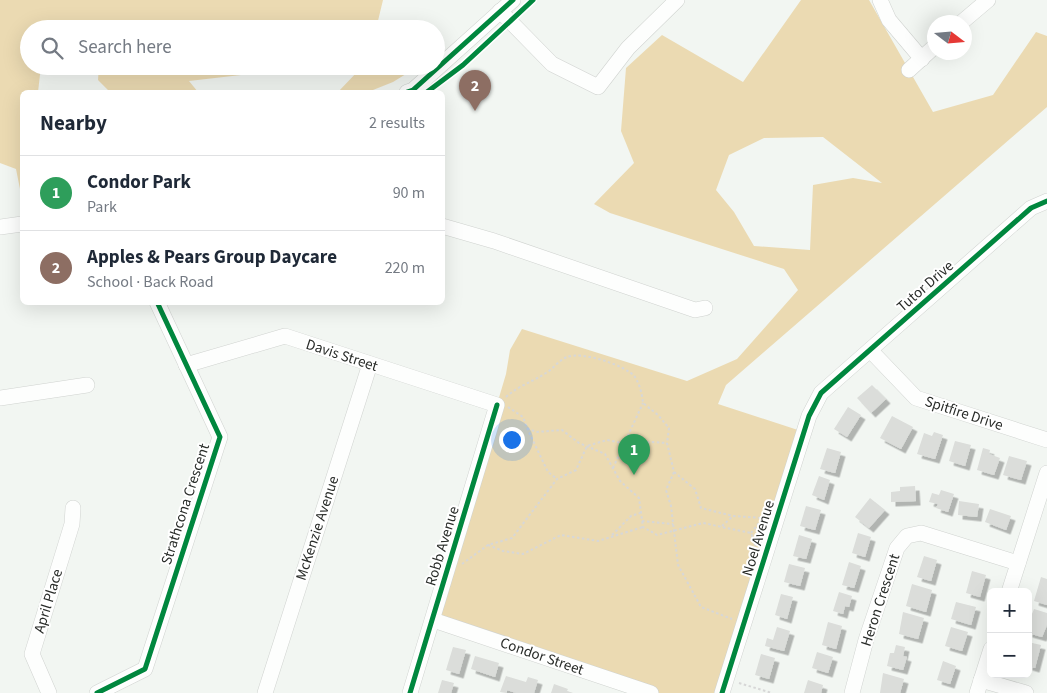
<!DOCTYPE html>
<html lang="en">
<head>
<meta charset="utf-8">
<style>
  body { margin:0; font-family:"Source Sans 3",sans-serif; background:#f2f2f3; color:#1f2937 }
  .controls { position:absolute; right:15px; bottom:15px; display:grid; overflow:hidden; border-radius:8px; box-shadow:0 5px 20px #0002 }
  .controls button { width:45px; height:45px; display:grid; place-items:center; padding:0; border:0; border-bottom:1px solid #e0e1e3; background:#fff; color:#1f2937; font:25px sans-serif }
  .compass { position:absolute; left:927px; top:15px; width:45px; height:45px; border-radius:50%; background:#fff; box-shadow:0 5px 20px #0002; rotate:106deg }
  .you { position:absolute; left:511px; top:439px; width:18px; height:18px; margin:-12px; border:4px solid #fff; border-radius:50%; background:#1a73e8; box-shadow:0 0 0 8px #1a73e833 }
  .badge { display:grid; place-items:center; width:32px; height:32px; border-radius:50%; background:#6f736f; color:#fff; font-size:16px; font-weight:700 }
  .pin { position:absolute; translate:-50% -41px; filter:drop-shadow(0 1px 2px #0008) }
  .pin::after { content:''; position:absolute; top:26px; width:18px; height:15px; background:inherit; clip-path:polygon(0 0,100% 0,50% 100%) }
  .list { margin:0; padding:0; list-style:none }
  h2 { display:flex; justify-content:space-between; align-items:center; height:65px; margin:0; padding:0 20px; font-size:21px }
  h2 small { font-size:16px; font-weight:400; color:#747a83 }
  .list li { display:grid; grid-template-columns:32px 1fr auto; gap:15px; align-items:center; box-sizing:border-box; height:75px; padding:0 20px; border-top:1px solid #e0e1e3 }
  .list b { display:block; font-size:19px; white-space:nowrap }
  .list p { margin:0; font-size:16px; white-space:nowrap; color:#747a83 }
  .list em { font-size:16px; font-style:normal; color:#747a83 }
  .icon { flex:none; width:28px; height:28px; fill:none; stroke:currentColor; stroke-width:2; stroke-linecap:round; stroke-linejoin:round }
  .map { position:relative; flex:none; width:1047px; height:693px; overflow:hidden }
  .search { position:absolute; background:#fff; box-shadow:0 5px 20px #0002; left:20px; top:20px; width:425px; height:55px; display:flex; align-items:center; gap:12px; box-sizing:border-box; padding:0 18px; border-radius:28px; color:#747a83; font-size:19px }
  .panel { position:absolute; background:#fff; box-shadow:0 5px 20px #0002; left:20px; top:90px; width:425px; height:215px; border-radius:8px }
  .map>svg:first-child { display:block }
</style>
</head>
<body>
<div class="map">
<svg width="1047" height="693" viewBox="0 0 1047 693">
  <defs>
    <filter id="shadow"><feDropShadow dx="4.5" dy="4.5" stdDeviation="0" flood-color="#0004"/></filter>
  </defs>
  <rect width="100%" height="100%" fill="#f2f6f2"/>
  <g fill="#ebdab2" fill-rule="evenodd">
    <path d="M0,0H383L376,29H351L350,24L341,29H29V66H41L38,92H22V199L16,169L0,163Z"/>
    <path d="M801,0H869L933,112L993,95L1036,32L1047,36V107L726,385L718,404L804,432L722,693H651L433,620L506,374L510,350L522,329L687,381L737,359L798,290L784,269L610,213L594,204L634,163L621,131L626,68L662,35L743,82ZM823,137L882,183L853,178L813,185L810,250L754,246L734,212L716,190L729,155L764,138Z"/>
    <path d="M99,66H250L241,75L189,81L198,92H110L98,80Z"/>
    <path d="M358,66H419L393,82L368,92H338L359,70Z"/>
  </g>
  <g fill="#dbddda" filter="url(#shadow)">
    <path d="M872,385L886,399L871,413L857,398Z"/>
    <path d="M848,407L861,415L847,437L834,429Z"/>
    <path d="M892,416L913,427L901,449L880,438Z"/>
    <path d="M934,432L943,435L935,459L917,454L924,433L932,436Z"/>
    <path d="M955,441L971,445L965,466L949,461Z"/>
    <path d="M827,448L841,452L835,473L820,469Z"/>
    <path d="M983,448L990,450L989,454L1000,458L994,475L977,470Z"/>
    <path d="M1009,456L1027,461L1021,480L1003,475Z"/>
    <path d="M819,476L830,480L824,500L812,495Z"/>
    <path d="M915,486L916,501L891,502V492L900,491V487Z"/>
    <path d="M941,490L954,494L948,512L936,508L938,504L929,502L932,493L939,495Z"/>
    <path d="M870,498L885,510L869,528L855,517Z"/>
    <path d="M959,501L979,504L977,517L958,515Z"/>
    <path d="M806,506L821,510L815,530L800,526Z"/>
    <path d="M990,509L1011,516L1006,530L985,522Z"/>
    <path d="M858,533L871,537L865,557L852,553Z"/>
    <path d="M799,535L812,539L806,559L793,556Z"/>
    <path d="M924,556L937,560L931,581L917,577Z"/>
    <path d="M849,562L861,566L854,588L842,585Z"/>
    <path d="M789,564L805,568L800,586L784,582Z"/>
    <path d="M972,571L986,575L980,597L966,593Z"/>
    <path d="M1041,577L1047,579V605L1034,601Z"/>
    <path d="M912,584L932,590L926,612L906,606Z"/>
    <path d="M839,592L852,596L849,607L845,606L843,614L833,611Z"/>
    <path d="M781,594L793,597L787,619L775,615Z"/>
    <path d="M956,602L976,607L971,625L951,619Z"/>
    <path d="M1034,609L1047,613V625L1042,637L1028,633V624Z"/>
    <path d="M903,612L924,618L918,639L899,634Z"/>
    <path d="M828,622L842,626L836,649L822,645Z"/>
    <path d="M777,627L790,631L784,651L765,646L767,638L773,640Z"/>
    <path d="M951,627L968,632L962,651L945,646Z"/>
    <path d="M1028,642L1041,645L1035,668L1028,666Z"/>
    <path d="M896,645L905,647L903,656L907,657L903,670L887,666L890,653H894Z"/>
    <path d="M453,647L466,650L459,674L446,670Z"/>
    <path d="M817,652L833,657L828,673L812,668Z"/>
    <path d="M761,654L775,658L769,679L755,675Z"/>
    <path d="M475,656L499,663L495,677L471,669Z"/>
    <path d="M943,661L956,666L950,684L937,680Z"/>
    <path d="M883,673L904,679L900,693H880Z"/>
    <path d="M506,676L526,682L528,677L538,680L534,693H516L507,690L506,693L500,692Z"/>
    <path d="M442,680L454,683L451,693H438Z"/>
    <path d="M808,680L823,685L821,693H804Z"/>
    <path d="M554,684L568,689L567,691L573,693H551Z"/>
  </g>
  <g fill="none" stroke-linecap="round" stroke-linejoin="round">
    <defs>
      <g id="minor">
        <path d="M880,0L889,20L922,59"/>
        <path d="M500,11L552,64L598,87L628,48L677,0"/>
        <path d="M962,22L988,0"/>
        <path d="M909,70L934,47"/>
        <path d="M407,92L413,90L513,0"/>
        <path d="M442,226L494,241L695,310L705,308"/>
        <path d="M0,227L22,224"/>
        <path d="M870,350L916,398L1047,440"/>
        <path d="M186,365L285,336L497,405L410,693"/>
        <path d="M0,398L87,385"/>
        <path d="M1009,592L1047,473"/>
        <path d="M433,620L651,693"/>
        <path d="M981,680L1026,693"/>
        <path d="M49,693L32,654L72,524L73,508"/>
        <path d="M97,693L145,669L220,437L157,302"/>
        <path d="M265,693L370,364"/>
        <path d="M722,693L809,416L821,393L1031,208L1047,201"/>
        <path d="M852,693L866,640L897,548L907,536L921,533L1018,563"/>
        <path d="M977,693L991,649"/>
      </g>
    </defs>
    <use href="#minor" stroke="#d0d3d0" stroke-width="16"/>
    <g stroke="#d7d7d7" stroke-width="2" stroke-dasharray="2.5 2.5" stroke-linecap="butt">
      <path d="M506,397C518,386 532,382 546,373C553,369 559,360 567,357C581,351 626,365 635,377C640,385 642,394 643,403L658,415L669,428L667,443L674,472L666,490L671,506L678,565L701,607L732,619"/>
      <path d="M508,407L523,417L527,428L536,432L562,430L579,443L605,454L620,481L639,498L643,527L657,535L703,523L751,533L756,547"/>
      <path d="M527,428L548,472L557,479"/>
      <path d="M613,468L643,403"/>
      <path d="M674,472L695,489L701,508L733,516L763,518"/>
      <path d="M642,521L673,524"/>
      <path d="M722,526L733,516"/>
      <path d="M751,533L763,518"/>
      <path d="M612,535L631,516L640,513"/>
      <path d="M488,545L503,551L523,554L561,535L598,541L643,527"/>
      <path d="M462,564L488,545L512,538L557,479L576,470L587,446L607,440L628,444L652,442L667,443"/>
      <path d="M739,683L772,693"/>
    </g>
    <use href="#minor" stroke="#fdfefd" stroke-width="15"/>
    <defs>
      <g id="cycleway">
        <path d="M407,92L413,90L513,0"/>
        <path d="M427,92L463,65L533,0"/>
        <path d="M97,693L145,669L220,437L157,302"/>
        <path d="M410,693L497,405"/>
        <path d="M722,693L809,416L821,393L1031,208L1047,201"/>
      </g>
    </defs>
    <use href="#cycleway" stroke="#fff" stroke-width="8"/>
    <use href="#cycleway" stroke="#00873e" stroke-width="5"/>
  </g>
  <g text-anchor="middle" stroke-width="4" stroke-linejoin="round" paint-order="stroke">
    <g font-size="15" fill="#292c29" stroke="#fff">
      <text transform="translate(925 286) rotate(-41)" y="5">Tutor Drive</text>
      <text transform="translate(342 355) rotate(18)" y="5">Davis Street</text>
      <text transform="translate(964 413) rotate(18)" y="5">Spitfire Drive</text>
      <text transform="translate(185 504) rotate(-72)" y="5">Strathcona Crescent</text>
      <text transform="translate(317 528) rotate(-72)" y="5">McKenzie Avenue</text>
      <text transform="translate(758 538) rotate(-73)" y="5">Noel Avenue</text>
      <text transform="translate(442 546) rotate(-73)" y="5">Robb Avenue</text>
      <text transform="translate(880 600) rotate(-72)" y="5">Heron Crescent</text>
      <text transform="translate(48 601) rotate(-73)" y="5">April Place</text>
      <text transform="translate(542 656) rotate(19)" y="5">Condor Street</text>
    </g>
  </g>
</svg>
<div class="controls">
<button>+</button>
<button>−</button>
</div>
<svg class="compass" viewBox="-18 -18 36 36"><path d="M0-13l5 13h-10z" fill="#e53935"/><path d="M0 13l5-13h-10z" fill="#747a83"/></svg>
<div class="you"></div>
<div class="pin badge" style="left:634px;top:475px;background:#2e9e5b">1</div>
<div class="pin badge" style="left:475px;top:111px;background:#8d6e63">2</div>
<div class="search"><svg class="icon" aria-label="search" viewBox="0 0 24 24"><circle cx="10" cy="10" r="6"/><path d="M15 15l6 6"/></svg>Search here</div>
<section class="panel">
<h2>Nearby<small>2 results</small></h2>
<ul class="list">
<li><span class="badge" style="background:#2e9e5b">1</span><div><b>Condor Park</b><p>Park</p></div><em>90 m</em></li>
<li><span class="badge" style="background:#8d6e63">2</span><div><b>Apples &amp; Pears Group Daycare</b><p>School · Back Road</p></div><em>220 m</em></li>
</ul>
</section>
</div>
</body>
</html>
